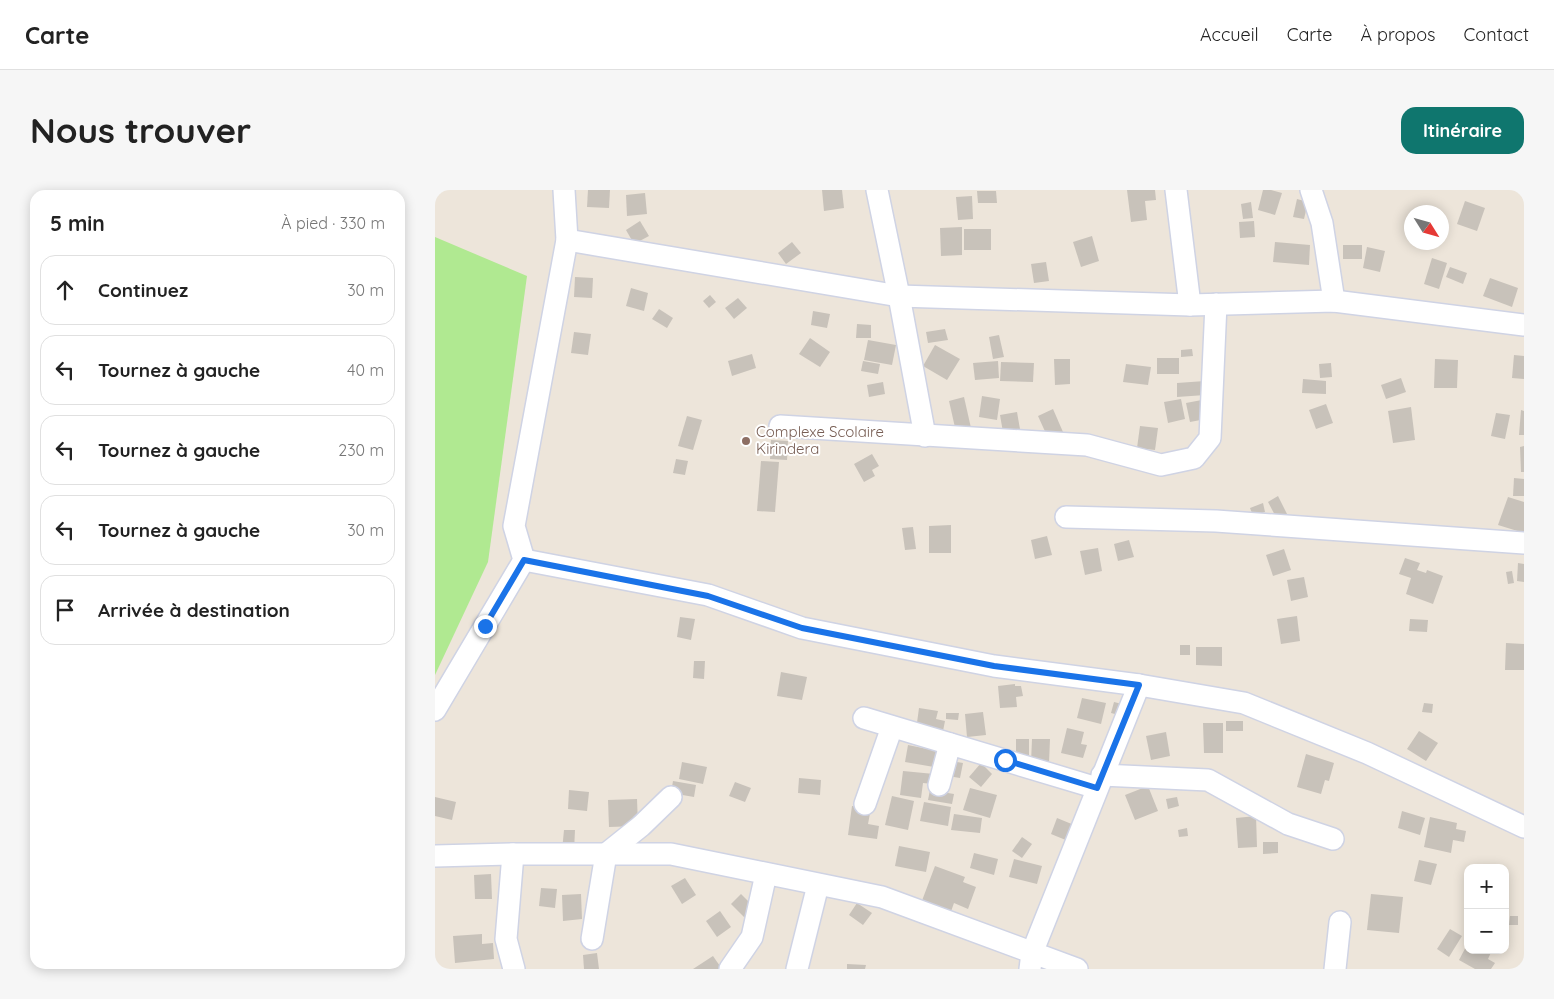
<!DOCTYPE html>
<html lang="fr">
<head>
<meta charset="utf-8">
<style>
  body { margin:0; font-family:Quicksand,sans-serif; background:#f6f6f6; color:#222 }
  .controls { position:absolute; right:15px; bottom:15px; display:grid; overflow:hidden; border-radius:10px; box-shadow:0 2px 12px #0003 }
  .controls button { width:45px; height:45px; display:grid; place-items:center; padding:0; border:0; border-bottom:1px solid #e0e0e0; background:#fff; color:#222; font:25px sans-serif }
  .compass { position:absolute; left:969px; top:15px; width:45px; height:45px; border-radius:50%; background:#fff; box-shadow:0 2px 12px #0003; rotate:127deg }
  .stop { position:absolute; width:15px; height:15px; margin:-11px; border:4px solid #1a73e8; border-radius:50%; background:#fff }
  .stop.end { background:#1a73e8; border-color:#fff; box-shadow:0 1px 5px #0008 }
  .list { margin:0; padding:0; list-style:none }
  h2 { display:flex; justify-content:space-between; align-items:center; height:65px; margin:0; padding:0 20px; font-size:21px }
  h2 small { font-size:16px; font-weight:400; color:#767676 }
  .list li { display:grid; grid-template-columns:32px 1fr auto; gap:15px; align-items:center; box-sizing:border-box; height:70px; margin:0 10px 10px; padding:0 10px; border:1px solid #e0e0e0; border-radius:15px }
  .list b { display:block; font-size:19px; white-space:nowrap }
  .list em { font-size:16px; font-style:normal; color:#767676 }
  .icon { flex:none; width:28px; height:28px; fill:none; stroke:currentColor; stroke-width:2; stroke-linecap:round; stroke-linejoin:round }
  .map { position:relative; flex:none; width:1089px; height:779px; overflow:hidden; border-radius:15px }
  header { display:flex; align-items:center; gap:30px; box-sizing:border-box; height:70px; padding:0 25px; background:#fff; border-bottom:1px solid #e0e0e0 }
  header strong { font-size:24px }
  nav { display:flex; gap:28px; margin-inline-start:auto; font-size:18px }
  .intro { display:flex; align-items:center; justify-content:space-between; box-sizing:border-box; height:120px; padding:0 30px }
  h1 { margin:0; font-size:35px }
  .button { padding:12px 22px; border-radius:15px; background:#0f766e; color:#fff; font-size:18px; font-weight:700 }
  main { display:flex; gap:30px; padding:0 30px }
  aside { flex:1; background:#fff; border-radius:15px; box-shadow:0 2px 12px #0003 }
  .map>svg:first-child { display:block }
</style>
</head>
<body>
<header>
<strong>Carte</strong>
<nav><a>Accueil</a><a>Carte</a><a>À propos</a><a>Contact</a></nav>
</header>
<div class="intro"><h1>Nous trouver</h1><a class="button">Itinéraire</a></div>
<main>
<aside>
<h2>5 min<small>À pied · 330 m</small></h2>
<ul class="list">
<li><svg class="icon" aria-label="ahead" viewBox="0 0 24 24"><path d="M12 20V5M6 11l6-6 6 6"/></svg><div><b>Continuez</b></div><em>30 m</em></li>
<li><svg class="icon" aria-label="left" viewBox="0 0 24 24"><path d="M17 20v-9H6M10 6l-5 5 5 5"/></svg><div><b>Tournez à gauche</b></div><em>40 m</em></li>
<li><svg class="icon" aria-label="left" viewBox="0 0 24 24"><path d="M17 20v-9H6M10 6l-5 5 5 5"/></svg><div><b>Tournez à gauche</b></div><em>230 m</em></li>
<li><svg class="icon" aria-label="left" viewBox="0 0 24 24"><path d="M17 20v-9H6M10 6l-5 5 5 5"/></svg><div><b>Tournez à gauche</b></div><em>30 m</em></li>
<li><svg class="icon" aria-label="arrive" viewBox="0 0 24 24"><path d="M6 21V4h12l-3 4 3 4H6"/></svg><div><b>Arrivée à destination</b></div></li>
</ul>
</aside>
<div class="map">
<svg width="1089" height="779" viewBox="0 0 1089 779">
  <rect width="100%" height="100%" fill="#ede5da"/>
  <path fill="#b0e991" d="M0,47L92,86L53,372L0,485Z"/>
  <g fill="#c8c2ba">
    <path d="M153,0H175L174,18L152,17Z"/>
    <path d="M387,0H407L409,18L389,21Z"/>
    <path d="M692,0H720L721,10L710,11L712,30L696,32Z"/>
    <path d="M828,0H836L847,3L840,25L823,20Z"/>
    <path d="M542,1H561L562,13H543Z"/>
    <path d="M210,3L212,24L192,26L191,5Z"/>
    <path d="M537,6L538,29L523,30L521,7Z"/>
    <path d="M862,9L873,12L869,29L858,27Z"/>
    <path d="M1030,11L1050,18L1042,41L1022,34Z"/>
    <path d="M816,12L818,28L808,29L806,14Z"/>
    <path d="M205,31L214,46L199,54L191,40Z"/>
    <path d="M819,31L820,47L805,48L804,32Z"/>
    <path d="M527,37V65L506,66L505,38Z"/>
    <rect x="529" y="39" width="27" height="21"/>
    <path d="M657,46L664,71L646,77L638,52Z"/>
    <path d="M357,52L366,63L351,74L343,63Z"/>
    <path d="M840,52L875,55L874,75L838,72Z"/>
    <rect x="908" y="55" width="19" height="14"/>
    <path d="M932,57L950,61L945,82L928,78Z"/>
    <path d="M997,68L1012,73L1004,99L989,94Z"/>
    <path d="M611,72L614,91L599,93L596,74Z"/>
    <path d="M1015,77L1032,83L1028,94L1011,87Z"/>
    <path d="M140,87L158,88L157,108L139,107Z"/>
    <path d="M1055,88L1083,98L1077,117L1048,106Z"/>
    <path d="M196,98L213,103L209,121L191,116Z"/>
    <path d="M275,105L281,112L274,118L268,111Z"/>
    <path d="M303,108L312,118L299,129L290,118Z"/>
    <path d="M224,119L238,128L232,138L217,129Z"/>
    <path d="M378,121L395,124L392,138L376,135Z"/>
    <path d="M422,134L436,135V148H421Z"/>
    <path d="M510,139L513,150L493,153L491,142Z"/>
    <path d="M139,142L156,144L153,165L136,163Z"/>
    <path d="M564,145L569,167L558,169L554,147Z"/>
    <path d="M375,148L395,162L385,177L364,164Z"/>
    <path d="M433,150L461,155L457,175L429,170Z"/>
    <path d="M500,155L525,169L512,190L488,176Z"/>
    <path d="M757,159L758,166L746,167V160Z"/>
    <path d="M317,164L321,178L297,186L293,171Z"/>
    <path d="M1079,165L1089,166V189L1077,188Z"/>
    <rect x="722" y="168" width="22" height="16"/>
    <path d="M619,169H635V194L620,195Z"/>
    <path d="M1000,169L1023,170L1022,198H999Z"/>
    <path d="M428,171L445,174L443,184L426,181Z"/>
    <path d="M563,171L564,188L540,190L538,173Z"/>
    <path d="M566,172L599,173L598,192L565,191Z"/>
    <path d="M896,173L897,187L885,188L884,174Z"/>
    <path d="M691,174L716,177L713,195L688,192Z"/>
    <path d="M966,188L971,202L951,209L946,195Z"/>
    <path d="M868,189L891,191V204L867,203Z"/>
    <path d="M770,191V205L742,207V193Z"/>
    <path d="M448,192L450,204L434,207L432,195Z"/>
    <path d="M547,206L565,209L562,230L544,227Z"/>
    <path d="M529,207L536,238L521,242L514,211Z"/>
    <path d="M746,209L750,229L733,233L729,212Z"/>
    <path d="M772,209L776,228L755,232L751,213Z"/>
    <path d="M891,214L898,233L881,239L874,220Z"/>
    <path d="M976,217L980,250L958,253L953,221Z"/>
    <path d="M618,219L628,242L613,248L603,226Z"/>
    <path d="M1086,220L1089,221V245H1084Z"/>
    <path d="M582,222L586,245L569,248L565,225Z"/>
    <path d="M1061,223L1075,225L1070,249L1056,246Z"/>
    <path d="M252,226L267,230L258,260L243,256Z"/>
    <path d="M705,236L723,238L720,260L702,258Z"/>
    <path d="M336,250L353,251L352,270L335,269Z"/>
    <path d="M1089,256V282H1086L1085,257Z"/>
    <path d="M437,264L444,276L437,280L440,286L429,292L419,274Z"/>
    <path d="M241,269L253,271L250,285L238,283Z"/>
    <path d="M326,271L344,272L340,322L322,321Z"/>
    <path d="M1079,288L1089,289V306H1078Z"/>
    <path d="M843,306L852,324L842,329L833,312Z"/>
    <path d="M1073,307L1089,312V343L1063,335Z"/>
    <path d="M828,313L830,322L818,326L815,318Z"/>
    <path d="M516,335V363H494V336Z"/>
    <path d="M478,337L481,359L470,360L467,338Z"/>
    <path d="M612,346L617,365L600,369L596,350Z"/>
    <path d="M694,350L699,367L683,371L679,354Z"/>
    <path d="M663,358L667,381L650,385L645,361Z"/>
    <path d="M849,359L856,380L838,386L831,365Z"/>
    <path d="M970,368L985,373L982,380L991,383L992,380L1008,386L998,414L971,404L976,388L964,384Z"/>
    <path d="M1083,373L1089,374V392L1082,391Z"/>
    <path d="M1077,381L1079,393L1073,394L1071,382Z"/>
    <path d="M869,387L873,407L856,411L852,390Z"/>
    <path d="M862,426L865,451L846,454L842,429Z"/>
    <path d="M245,427L260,429L256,450L242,447Z"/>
    <path d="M975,429L993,430L992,442L974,441Z"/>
    <path d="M1071,453L1089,454V480H1070Z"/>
    <rect x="745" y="455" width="10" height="10"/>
    <path d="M761,457H787V476L761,475Z"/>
    <path d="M259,471H270L269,489L258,488Z"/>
    <path d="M346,482L372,487L367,510L342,506Z"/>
    <path d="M580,494V496H586L588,506L581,507L582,517L565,518L563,496Z"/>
    <path d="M647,508L671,513L666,534L642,528Z"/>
    <path d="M679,512L691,515L688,526L676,523Z"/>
    <path d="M989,513L998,514L997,523L987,522Z"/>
    <path d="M484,518L503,521L501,529L510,531L508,541L481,540Z"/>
    <path d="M548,522L551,545L532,547L530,524Z"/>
    <path d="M511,523H524L523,530L511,529Z"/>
    <rect x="791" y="531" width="17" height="10"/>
    <path d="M768,533H788V563H769Z"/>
    <path d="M632,538L649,542L646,554L652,555L648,568L626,563Z"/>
    <path d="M984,541L1003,553L991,571L972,559Z"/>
    <path d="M731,542L735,566L716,570L711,546Z"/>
    <rect x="581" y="549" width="13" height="16"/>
    <path d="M597,549H615L614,573H596Z"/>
    <path d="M473,555L502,561L499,577L470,572Z"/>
    <path d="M871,564L899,573L894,591L890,590L886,604L862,597Z"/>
    <path d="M516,571L528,573L525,588L513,586Z"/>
    <path d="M247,572L272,577L268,594L244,589Z"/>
    <path d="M546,573L557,584L546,597L534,587Z"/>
    <path d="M468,581L499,584L498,594L488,593L486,608L465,605Z"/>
    <path d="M364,588L386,590L385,605L363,603Z"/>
    <path d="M238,591L261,595L259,607L236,603Z"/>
    <path d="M300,592L316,598L310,612L294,606Z"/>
    <path d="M713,596L723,621L700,630L690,605Z"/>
    <path d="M535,598L562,605L555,628L528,620Z"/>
    <path d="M134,600L154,602L152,621L133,619Z"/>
    <path d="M495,600L519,604L517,614L493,610Z"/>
    <path d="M457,606L479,611L473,640L450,635Z"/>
    <path d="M0,607L21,612L17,630L0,626Z"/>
    <path d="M742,607L744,616L733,619L731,609Z"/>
    <path d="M202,609L203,636L174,637L173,610Z"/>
    <path d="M489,612L516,617L513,636L485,631Z"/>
    <path d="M417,616L436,618L433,634L444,636L442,649L413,645Z"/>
    <path d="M967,621L990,628L985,645L963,638Z"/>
    <path d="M519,624L547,628L545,643L516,640Z"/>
    <path d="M821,626L822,657L803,658L801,628Z"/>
    <path d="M995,627L1022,633L1021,639L1031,641L1029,652L1018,650L1016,663L989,657Z"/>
    <path d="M622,628L644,637L638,653L616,644Z"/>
    <path d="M752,638L753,646L744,647L743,640Z"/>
    <path d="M129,640H140L139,661H127Z"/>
    <path d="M587,647L597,654L587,668L577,661Z"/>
    <path d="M828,652H843V663L828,664Z"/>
    <path d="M464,656L495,662L491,682L460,676Z"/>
    <path d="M539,663L563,669L559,685L535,678Z"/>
    <path d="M579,669L607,676L602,694L574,687Z"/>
    <path d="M984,670L1002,674L996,695L979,691Z"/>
    <path d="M500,676L530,687L528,692L541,697L533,719L519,713L514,727L485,716Z"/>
    <path d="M56,684L57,709H40L39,685Z"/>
    <path d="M250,688L261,705L247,714L236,696Z"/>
    <path d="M106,698L122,699L120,718L104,716Z"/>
    <path d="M146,704L147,729L128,731L127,705Z"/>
    <path d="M306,704L320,718L310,728L296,714Z"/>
    <path d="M936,704L968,707L964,743L932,740Z"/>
    <path d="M422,713L437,723L428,735L414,725Z"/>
    <path d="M285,721L296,737L282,747L271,731Z"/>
    <path d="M1075,726H1083V735H1074Z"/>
    <path d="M1015,739L1027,746L1014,767L1002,759Z"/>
    <path d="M47,744V754L58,753L59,769L20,773L18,746Z"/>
    <path d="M1033,753V760H1057L1053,769L1060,773L1056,779H1040L1024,770Z"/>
    <path d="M162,763L164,779H149L148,765Z"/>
    <path d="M278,766L287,779H258Z"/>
    <path d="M412,774L431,775L430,779H412Z"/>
  </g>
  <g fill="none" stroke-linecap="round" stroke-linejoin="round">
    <defs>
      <g id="minor">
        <path d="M442,0L464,106L490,246"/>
        <path d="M741,0L755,115"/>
        <path d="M876,0L887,33L899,111"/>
        <path d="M132,50L464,106L755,115L899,111L1089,135"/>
        <path d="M345,236L652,255L726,275L759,268L775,248L781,114"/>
        <path d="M631,327L781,331L1089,353"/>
        <path d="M89,370L273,405L367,438L559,476L704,495L809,513L932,563L1089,637"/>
        <path d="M0,520L89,370L79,336L132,50L129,0"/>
        <path d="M429,528L662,598"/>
        <path d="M667,585L773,590L853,634L898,649"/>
        <path d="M504,595L515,554"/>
        <path d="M430,614L457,537"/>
        <path d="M78,664L71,749L79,779"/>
        <path d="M0,666L78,664H236L447,707L642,779"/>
        <path d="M157,749L171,664L206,636L236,607"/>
        <path d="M295,779L317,747L331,684"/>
        <path d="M362,779L383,695"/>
        <path d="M595,779L597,763L704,495"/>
        <path d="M900,779L905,732"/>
      </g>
    </defs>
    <use href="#minor" stroke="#cfd3e4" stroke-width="24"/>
    <use href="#minor" stroke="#fff" stroke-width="21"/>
  </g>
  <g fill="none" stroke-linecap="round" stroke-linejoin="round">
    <path stroke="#1a73e8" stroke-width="6" d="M50,436L89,370L273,406L367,438L559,476L704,495L662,598L570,570"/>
  </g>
  <circle fill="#8d6e63" stroke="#fff" stroke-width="2" cx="311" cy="251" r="5"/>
  <g text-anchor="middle" stroke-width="4" stroke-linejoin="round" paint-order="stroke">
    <g font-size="15" fill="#785e54" stroke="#fff" text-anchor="start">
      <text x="321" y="247">Complexe Scolaire<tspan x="321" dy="17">Kirindera</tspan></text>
    </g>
  </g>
</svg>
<div class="controls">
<button>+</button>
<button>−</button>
</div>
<svg class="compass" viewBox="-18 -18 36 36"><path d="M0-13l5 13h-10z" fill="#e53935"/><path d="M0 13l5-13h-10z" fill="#767676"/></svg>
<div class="stop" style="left:570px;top:570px"></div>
<div class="stop end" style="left:50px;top:436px"></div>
</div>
</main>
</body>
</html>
